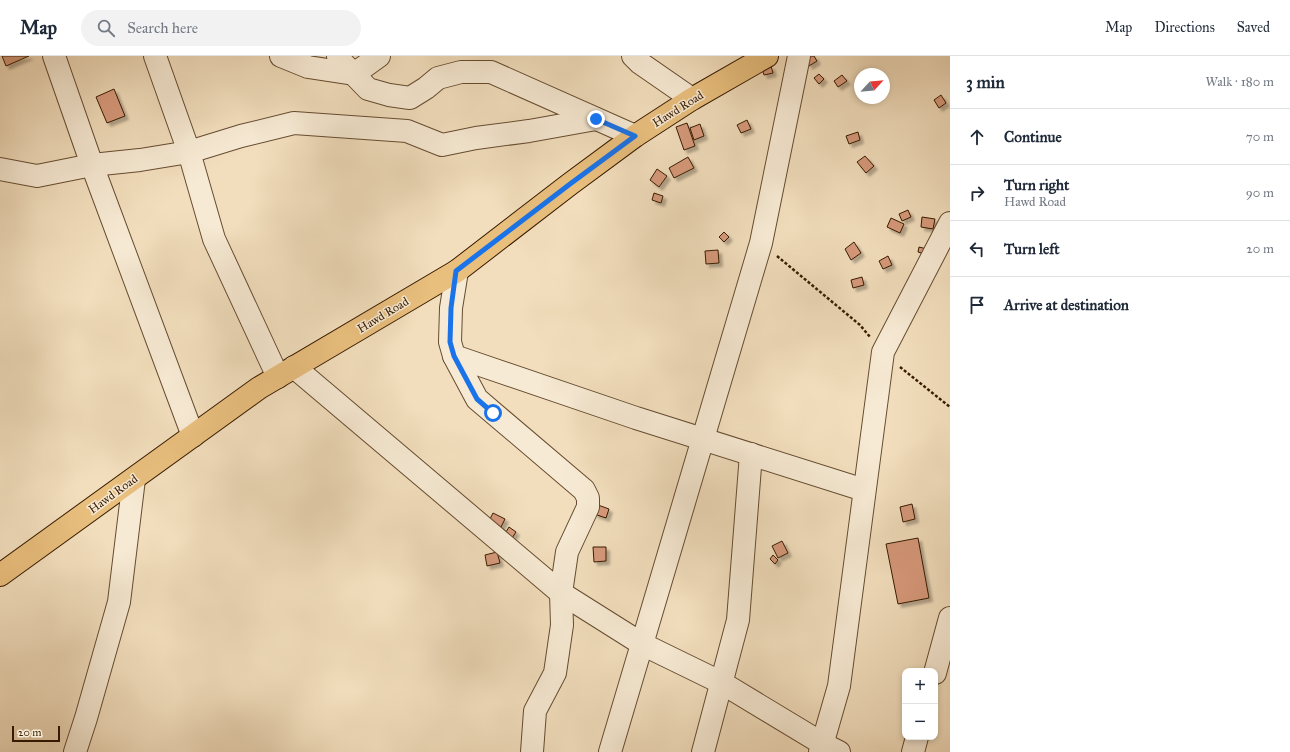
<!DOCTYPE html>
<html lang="en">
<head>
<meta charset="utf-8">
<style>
  body { margin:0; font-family:"IM FELL Great Primer",serif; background:#f2f2f3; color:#1f2937 }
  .controls { position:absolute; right:12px; bottom:12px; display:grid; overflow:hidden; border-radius:8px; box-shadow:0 2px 6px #0003 }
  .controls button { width:36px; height:36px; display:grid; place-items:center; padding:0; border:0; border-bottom:1px solid #e0e1e3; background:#fff; color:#1f2937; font:20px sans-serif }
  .compass { position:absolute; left:854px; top:12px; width:36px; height:36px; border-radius:50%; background:#fff; box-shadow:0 2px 6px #0003; rotate:64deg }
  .scale { position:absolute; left:12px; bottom:10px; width:48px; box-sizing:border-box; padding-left:4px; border:2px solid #371b01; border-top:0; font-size:11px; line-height:14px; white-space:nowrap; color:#371b01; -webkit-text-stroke:3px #f7ead4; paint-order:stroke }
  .stop { position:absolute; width:12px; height:12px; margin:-9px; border:3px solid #1a73e8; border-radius:50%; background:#fff }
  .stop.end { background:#1a73e8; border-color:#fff; box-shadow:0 1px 4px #0008 }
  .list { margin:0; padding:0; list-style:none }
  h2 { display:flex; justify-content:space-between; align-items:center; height:52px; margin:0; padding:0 16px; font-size:17px }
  h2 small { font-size:13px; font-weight:400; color:#747a83 }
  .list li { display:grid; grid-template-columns:26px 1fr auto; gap:12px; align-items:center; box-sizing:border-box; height:56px; padding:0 16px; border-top:1px solid #e0e1e3 }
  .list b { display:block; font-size:15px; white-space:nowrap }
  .list p { margin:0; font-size:13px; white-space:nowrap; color:#747a83 }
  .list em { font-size:13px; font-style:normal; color:#747a83 }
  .icon { flex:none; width:22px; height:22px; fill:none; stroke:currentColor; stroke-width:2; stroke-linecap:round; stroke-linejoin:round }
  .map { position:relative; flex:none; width:950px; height:696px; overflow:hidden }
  header { display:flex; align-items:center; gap:24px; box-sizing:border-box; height:56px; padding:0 20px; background:#fff; border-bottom:1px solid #e0e1e3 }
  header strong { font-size:19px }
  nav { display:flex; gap:22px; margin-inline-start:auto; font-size:14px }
  .search { width:280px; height:36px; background:#f2f2f3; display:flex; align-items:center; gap:10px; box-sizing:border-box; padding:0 14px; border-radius:22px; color:#747a83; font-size:15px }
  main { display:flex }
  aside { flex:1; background:#fff }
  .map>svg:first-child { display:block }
</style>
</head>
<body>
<header>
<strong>Map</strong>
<div class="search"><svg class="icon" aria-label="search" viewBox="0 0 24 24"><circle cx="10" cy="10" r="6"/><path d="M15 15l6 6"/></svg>Search here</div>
<nav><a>Map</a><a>Directions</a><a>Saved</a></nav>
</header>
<main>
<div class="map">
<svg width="950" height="696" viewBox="0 0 950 696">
  <defs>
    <filter id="shadow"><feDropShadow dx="3.5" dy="3.5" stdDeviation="1" flood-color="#0004"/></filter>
  </defs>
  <rect width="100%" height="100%" fill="#f2debd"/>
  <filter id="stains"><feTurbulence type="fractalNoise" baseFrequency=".005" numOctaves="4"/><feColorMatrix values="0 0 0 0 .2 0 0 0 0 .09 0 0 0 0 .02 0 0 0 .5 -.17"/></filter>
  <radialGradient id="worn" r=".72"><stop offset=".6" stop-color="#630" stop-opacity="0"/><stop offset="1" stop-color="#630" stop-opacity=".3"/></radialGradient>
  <g fill="#d79a7c" stroke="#371b01" filter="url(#shadow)">
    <path d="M2,0H29L6,10Z"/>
    <path d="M804,0H814L817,5L809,10Z"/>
    <path d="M771,10L773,17L764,19L762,13Z"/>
    <path d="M819,18L824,23L819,28L814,22Z"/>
    <path d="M842,19L847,25L838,31L834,25Z"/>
    <path d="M114,33L125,60L107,67L96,41Z"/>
    <path d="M941,39L946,47L939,52L934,44Z"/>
    <path d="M747,64L751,73L741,77L737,69Z"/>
    <path d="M687,67L695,90L684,94L676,71Z"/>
    <path d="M700,68L704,80L694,84L690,72Z"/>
    <path d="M858,76L860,84L849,88L846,80Z"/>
    <path d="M865,100L874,110L866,117L857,106Z"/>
    <path d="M688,101L694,112L674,122L669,112Z"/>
    <path d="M657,113L667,120L659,131L650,124Z"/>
    <path d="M654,137L663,140L661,147L652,144Z"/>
    <path d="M908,154L911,161L902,165L899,158Z"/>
    <path d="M922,161L935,163L933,173L921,171Z"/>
    <path d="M891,162L904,168L900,177L887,171Z"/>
    <path d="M724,176L729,181L724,186L719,181Z"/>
    <path d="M854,186L861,197L851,204L845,193Z"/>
    <path d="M919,191L927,193L925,198L918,196Z"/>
    <path d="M718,194L719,207L706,208L705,195Z"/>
    <path d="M888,200L892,209L883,213L879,205Z"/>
    <path d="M862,221L864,229L853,232L851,224Z"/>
    <path d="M912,448L915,463L903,466L900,451Z"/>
    <path d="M598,449L609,453L606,462L594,458Z"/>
    <path d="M493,457L505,463L500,473L488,467Z"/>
    <path d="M509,471L516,476L510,485L503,481Z"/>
    <path d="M918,482L929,542L898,548L886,488Z"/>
    <path d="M782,485L788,497L778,502L772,490Z"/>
    <path d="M593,491H606V505L594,506Z"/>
    <path d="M497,496L500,507L487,510L485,499Z"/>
    <path d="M773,499L778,504L775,508L770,503Z"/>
  </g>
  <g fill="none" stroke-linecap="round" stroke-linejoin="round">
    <defs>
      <g id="minor">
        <path d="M54,0L92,109L193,380"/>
        <path d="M155,0L189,96L214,183L278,321"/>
        <path d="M281,0L308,11L354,18L379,0"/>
        <path d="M338,0L339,3L368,33L389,39L410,42L426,32L438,22L461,16H491L635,80"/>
        <path d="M633,0L640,7L692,43"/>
        <path d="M0,113L37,120L92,109L140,104L189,96L241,80L294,67L407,75L442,89L476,82L529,75L596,63"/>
        <path d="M457,215L451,252L450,286L454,300L477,343L584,434L588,442V451L567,496L561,537L562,569L555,617L535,655L532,696"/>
        <path d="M454,300L636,362L864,434"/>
        <path d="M294,311L561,537L642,588L722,627L823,688L839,696"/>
        <path d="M935,617L950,562"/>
        <path d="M75,696L86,662L119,546L134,423"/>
        <path d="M610,696L761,187L799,0"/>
        <path d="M703,696L738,564L751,398"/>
        <path d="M820,696L839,630L883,296L950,167"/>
        <path d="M913,696L917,681"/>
      </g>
      <path id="major" d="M0,519L259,332L457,215L570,128L635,80L692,43L767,0"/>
    </defs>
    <use href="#minor" stroke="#664c30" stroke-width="24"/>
    <use href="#major" stroke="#371b01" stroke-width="24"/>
    <g stroke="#371b01" stroke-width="2.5" stroke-dasharray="3 2" stroke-linecap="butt">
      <path d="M777,200L860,269L870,281"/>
      <path d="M900,311L950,351"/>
    </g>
    <use href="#minor" stroke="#f7ead4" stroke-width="22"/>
    <use href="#major" stroke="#e9bf7e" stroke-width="22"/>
  </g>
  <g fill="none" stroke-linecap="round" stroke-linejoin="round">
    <path stroke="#1a73e8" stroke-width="5" d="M493,357L477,343L454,300L450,286L451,252L456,215L570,128L635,80L596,63"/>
  </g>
  <g text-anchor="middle" stroke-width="3" stroke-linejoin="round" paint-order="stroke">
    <g font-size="12" fill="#371b01" stroke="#f7ead4">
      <text transform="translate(678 53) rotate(-32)" y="4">Hawd Road</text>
      <text transform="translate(383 259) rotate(-31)" y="4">Hawd Road</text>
      <text transform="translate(113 438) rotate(-36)" y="4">Hawd Road</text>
    </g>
  </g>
  <rect width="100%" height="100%" filter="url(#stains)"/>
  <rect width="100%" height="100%" fill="url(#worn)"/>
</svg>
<div class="controls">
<button>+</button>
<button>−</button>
</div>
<svg class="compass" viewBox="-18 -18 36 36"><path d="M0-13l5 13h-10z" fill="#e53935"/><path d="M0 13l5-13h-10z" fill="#747a83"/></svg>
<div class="scale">20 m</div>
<div class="stop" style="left:493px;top:357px"></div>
<div class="stop end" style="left:596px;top:63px"></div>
</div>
<aside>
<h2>3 min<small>Walk · 180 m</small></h2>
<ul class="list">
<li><svg class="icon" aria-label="ahead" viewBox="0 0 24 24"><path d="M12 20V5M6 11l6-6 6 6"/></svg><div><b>Continue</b></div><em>70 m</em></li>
<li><svg class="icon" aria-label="right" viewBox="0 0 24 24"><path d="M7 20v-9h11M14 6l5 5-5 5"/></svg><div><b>Turn right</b><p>Hawd Road</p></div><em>90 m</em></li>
<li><svg class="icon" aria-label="left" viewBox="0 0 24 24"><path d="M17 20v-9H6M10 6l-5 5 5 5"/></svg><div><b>Turn left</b></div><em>20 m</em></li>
<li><svg class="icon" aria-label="arrive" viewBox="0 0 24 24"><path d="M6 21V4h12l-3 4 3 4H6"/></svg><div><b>Arrive at destination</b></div></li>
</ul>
</aside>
</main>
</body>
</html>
